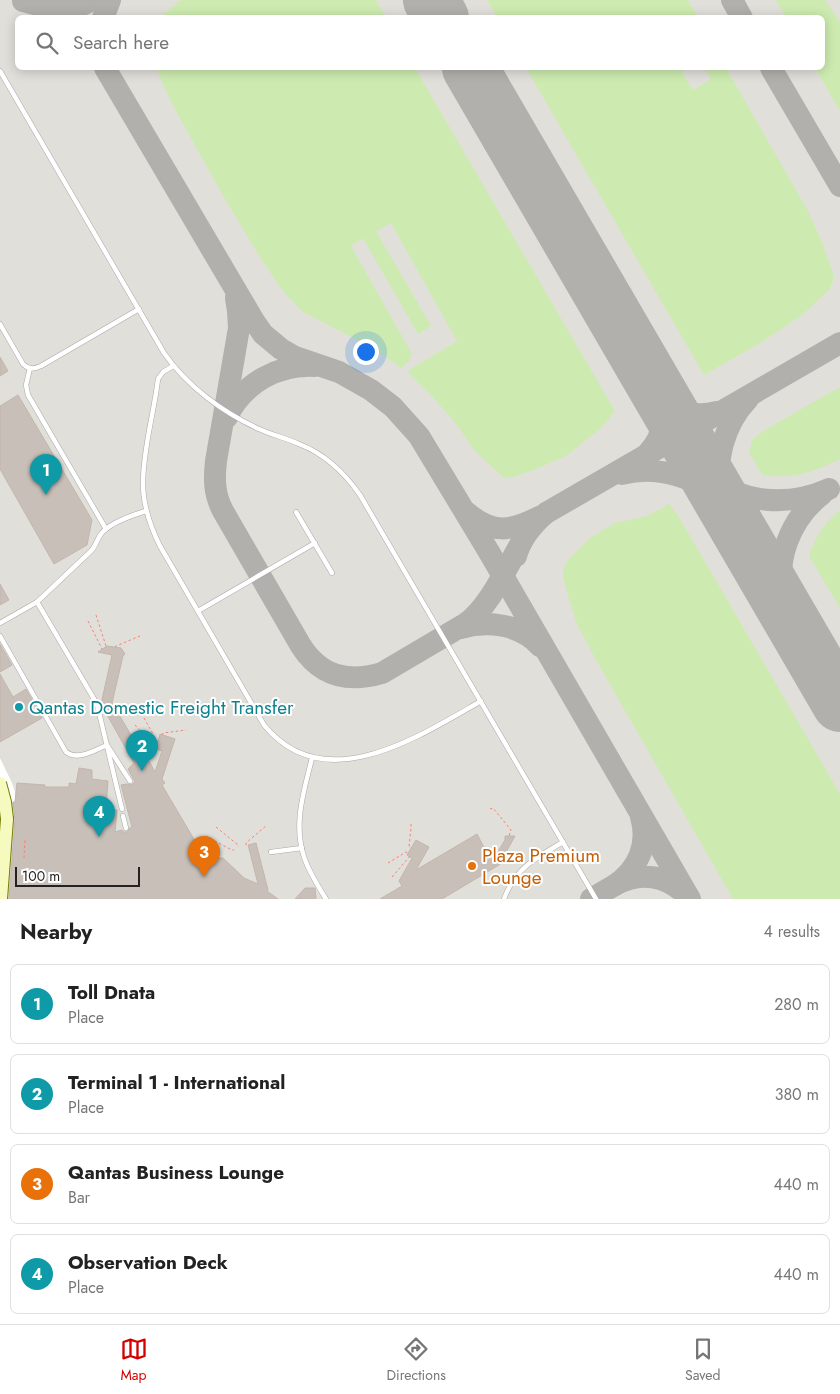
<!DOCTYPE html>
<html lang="en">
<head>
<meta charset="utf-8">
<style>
  body { margin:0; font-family:Jost,sans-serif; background:#f6f6f6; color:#222 }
  .scale { position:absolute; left:15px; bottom:12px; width:125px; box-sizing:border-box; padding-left:5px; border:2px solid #222; border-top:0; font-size:14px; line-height:18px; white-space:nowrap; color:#222; -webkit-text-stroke:4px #fff; paint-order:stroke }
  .you { position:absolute; left:365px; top:351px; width:18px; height:18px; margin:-12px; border:4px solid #fff; border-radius:50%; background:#1a73e8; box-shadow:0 0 0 8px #1a73e833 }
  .badge { display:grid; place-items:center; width:32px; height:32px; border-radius:50%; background:#d40000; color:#fff; font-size:16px; font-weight:700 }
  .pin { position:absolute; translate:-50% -41px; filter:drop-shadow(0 1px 2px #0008) }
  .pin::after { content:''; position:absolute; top:26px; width:18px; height:15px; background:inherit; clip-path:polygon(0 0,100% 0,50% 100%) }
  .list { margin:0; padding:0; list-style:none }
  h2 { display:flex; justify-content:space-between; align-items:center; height:65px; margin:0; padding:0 20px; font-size:21px }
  h2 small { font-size:16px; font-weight:400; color:#767676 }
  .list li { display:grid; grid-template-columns:32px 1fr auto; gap:15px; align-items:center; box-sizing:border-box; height:80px; margin:0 10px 10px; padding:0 10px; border:1px solid #e0e0e0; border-radius:8px }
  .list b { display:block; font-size:19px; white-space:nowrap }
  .list p { margin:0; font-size:16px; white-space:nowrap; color:#767676 }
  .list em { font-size:16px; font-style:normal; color:#767676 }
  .icon { flex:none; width:28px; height:28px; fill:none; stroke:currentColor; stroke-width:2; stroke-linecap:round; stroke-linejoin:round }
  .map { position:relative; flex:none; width:840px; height:899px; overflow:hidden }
  .search { position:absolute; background:#fff; box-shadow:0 2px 12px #0003; left:15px; right:15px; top:15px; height:55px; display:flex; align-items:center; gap:12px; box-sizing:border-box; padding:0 18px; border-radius:8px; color:#767676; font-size:19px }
  .sheet { height:425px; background:#fff }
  nav { display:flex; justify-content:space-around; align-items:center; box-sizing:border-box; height:70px; border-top:1px solid #e0e0e0; background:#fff; font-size:14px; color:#767676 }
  nav a { display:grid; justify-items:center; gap:2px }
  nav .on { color:#d40000 }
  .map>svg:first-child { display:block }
</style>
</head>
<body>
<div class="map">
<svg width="840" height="899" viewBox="0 0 840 899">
  <rect width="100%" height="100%" fill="#f2efe9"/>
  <path fill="#e1dfda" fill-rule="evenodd" d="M0,0H840V899H0ZM18,18H822V68H18Z"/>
  <g fill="#cdebb0">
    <path d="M180,0H376L386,17H161Z"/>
    <path d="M487,0H688L698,17H497Z"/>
    <path d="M776,0H825L840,22V111L815,68H822V18L786,17Z"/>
    <path d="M157,68H415L615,411L600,429L566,456L536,469L510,478L503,477L476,452L453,420L430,394L408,373L412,368L457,341L391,223L376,231L431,326L418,334L363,238L351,246L412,354L408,362L401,368L373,348L303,312C284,295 270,273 257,252C236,218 216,184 197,149C183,123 166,96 157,68Z"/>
    <path d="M526,68H688L682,72L693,90L711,79L704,68H726L808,211L822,242L833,273V282L828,291L802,315L760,343L704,375Z"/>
    <path d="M840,387V459C810,473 796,479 762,475L749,452L752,440L763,431Z"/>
    <path d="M669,504L679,517L840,794V899H733L596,660L578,626L570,603L563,577L564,567L568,560L588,540L598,533L615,523L647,516Z"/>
    <path d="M840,510V608L809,556C814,538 825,522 840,510Z"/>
  </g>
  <path fill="#fff" d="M0,758L12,783L15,792V802L0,801Z"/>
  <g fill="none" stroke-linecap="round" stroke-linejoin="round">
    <g stroke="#b1b0ac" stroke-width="22">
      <path d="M732,0L742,18"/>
      <path d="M23,1C51,8 65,16 92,0"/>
      <path d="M103,18L110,0"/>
      <path d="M105,68L254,321L263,334L281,349L295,357L339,372L371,390L393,407L419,436L489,552L690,899"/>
      <path d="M771,68L840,186"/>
      <path d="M236,298L238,311L239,328L216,461C214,479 214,494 223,511L301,646C321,677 348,683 382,673L465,624C488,609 507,567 521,543"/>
      <path d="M651,376C655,383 659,390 663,397C676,414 698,417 717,412"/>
      <path d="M227,417C243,383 278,364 315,366"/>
      <path d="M681,430L684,433C692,447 699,461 709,473C740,506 791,506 829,489"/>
      <path d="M648,453C665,435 668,411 656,391"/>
      <path d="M622,474C655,465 700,476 722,504"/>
      <path d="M466,512C492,534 510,532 539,517"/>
      <path d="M740,530C734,520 727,509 723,498C712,465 724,424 748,399"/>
      <path d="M516,556C521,538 532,525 546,513L840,343"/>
      <path d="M776,590L798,629L840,688"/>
      <path d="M785,603C773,563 789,520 822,494"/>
      <path d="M461,628C487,620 520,624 540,646"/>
      <path d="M641,817C649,845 638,869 615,885C640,871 666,875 686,895"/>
      <path d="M591,899L615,885"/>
    </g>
    <g stroke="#b1b0ac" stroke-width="56">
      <path d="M431,0L441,18"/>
      <path d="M470,68L840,704"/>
    </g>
  </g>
  <g fill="#c7bfb8" stroke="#c4b6ab">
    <path d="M0,357L8,371L0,376Z"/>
    <path d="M18,395L92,520L87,545L54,564L0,469V406Z"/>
    <path d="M0,584L9,600L0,605Z"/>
    <path d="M0,644L12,665L0,672Z"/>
    <path d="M107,646L121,648L125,654L123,656L112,703L143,755L145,754L155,772L162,751L156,749L160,734L175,739L162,779L165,783L162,785L205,858H223L244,878L258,884L248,845L256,843L268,890L267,891L278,899H9L15,820L13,802H15L17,783L45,785V787H69V783L76,784L79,768L92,770V779L108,781L106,809L117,810L115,832L122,830L124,832H127L130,828L132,827L121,785L127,784L131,785L135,782L128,769L134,763L101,704L112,655L98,652Z"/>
    <path d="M0,674L13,697L26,689L42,718L0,742Z"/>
    <path d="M477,834L489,857L497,853L505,840V836H515L499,865L442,899H380L402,886L399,881L412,858L407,855L416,840L429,847L416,870Z"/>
    <path d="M305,888H315L316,899H295Z"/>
  </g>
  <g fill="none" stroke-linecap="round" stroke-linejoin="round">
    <defs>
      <g id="lane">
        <path d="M0,71L164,353C187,386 222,412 259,429C272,435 286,438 299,444C325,454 344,472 360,495L596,899"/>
        <path d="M0,324L23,364C29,370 34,369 41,366L139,309"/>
        <path d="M173,366L163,372L158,379C154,413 143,449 143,483C143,505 150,526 160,546L264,725C324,799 418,737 481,701"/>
        <path d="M30,368L26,385L28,395L106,529"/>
        <path d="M296,512L332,573"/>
        <path d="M37,602L97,704L122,809"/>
        <path d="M198,611L315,543"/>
        <path d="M0,623L37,602L91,551C96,546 97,539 101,534C109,523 133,515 146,511"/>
        <path d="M0,636L66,752C78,761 95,750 107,745L130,781"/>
        <path d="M312,758C304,791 293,823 304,857C309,872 318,886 326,899"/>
        <path d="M123,816L126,828"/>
        <path d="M271,852L302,848"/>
        <path d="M504,899C515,868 536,858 563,842"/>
      </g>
      <path id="secondary" d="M1,899L7,819"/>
    </defs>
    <use href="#lane" stroke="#a9a9a9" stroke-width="5.5"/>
    <use href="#secondary" stroke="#707d05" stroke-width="14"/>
    <g stroke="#fa8072" stroke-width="1" stroke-dasharray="2.5 2.5" stroke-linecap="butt">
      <path d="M96,615L106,646"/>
      <path d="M88,621L102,649"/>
      <path d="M115,647L116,646L140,636"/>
      <path d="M144,718L157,741L158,742"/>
      <path d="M135,725L156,748"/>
      <path d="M162,735L163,733L186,730"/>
      <path d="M490,809L493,808L511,830L509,836"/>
      <path d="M411,824V828L409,847L411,848"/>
      <path d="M216,827L238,845V847"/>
      <path d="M206,836L209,838L232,850H234"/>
      <path d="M246,845V843L267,825"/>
      <path d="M24,858L25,838"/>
      <path d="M388,863L406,852L408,853"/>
      <path d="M392,877L410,856"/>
    </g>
    <use href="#lane" stroke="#fff" stroke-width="4.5"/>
    <use href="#secondary" stroke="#f7fabf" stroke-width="12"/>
    <defs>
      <path id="secondary-bridge" d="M0,783L5,802L7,819"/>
    </defs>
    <use href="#secondary-bridge" stroke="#707d05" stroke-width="14" stroke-linecap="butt"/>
    <use href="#secondary-bridge" stroke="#f7fabf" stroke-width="12"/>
  </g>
  <circle fill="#0f9aa8" stroke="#fff" stroke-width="2" cx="19" cy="707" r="5"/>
  <circle fill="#e8710a" stroke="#fff" stroke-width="2" cx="472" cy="866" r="5"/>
  <g text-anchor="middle" stroke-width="4" stroke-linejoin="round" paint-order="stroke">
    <g font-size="19" fill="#0d838f" stroke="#fff" text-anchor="start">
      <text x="29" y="714">Qantas Domestic Freight Transfer</text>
    </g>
    <g font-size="19" fill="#c56008" stroke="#fff" text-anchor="start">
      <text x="482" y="862">Plaza Premium<tspan x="482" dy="22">Lounge</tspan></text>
    </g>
  </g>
</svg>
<div class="scale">100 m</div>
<div class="you"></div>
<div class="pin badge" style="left:46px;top:495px;background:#0f9aa8">1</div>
<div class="pin badge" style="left:142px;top:771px;background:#0f9aa8">2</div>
<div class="pin badge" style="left:204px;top:877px;background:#e8710a">3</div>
<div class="pin badge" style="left:99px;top:837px;background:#0f9aa8">4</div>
<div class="search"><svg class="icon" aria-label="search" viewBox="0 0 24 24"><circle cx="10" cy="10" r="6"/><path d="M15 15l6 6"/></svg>Search here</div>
</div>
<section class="sheet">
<h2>Nearby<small>4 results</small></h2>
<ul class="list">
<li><span class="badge" style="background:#0f9aa8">1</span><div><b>Toll Dnata</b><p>Place</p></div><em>280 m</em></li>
<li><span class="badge" style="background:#0f9aa8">2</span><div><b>Terminal 1 - International</b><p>Place</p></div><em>380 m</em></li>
<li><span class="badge" style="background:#e8710a">3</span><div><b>Qantas Business Lounge</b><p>Bar</p></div><em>440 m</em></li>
<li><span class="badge" style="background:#0f9aa8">4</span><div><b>Observation Deck</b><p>Place</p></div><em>440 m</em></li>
</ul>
</section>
<nav>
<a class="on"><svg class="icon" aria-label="map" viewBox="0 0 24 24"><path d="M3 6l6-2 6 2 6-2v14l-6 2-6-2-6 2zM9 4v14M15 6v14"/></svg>Map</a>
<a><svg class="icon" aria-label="directions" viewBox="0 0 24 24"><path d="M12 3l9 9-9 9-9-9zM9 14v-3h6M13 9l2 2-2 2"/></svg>Directions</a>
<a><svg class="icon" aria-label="saved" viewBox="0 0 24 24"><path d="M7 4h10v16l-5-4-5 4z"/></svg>Saved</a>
</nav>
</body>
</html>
